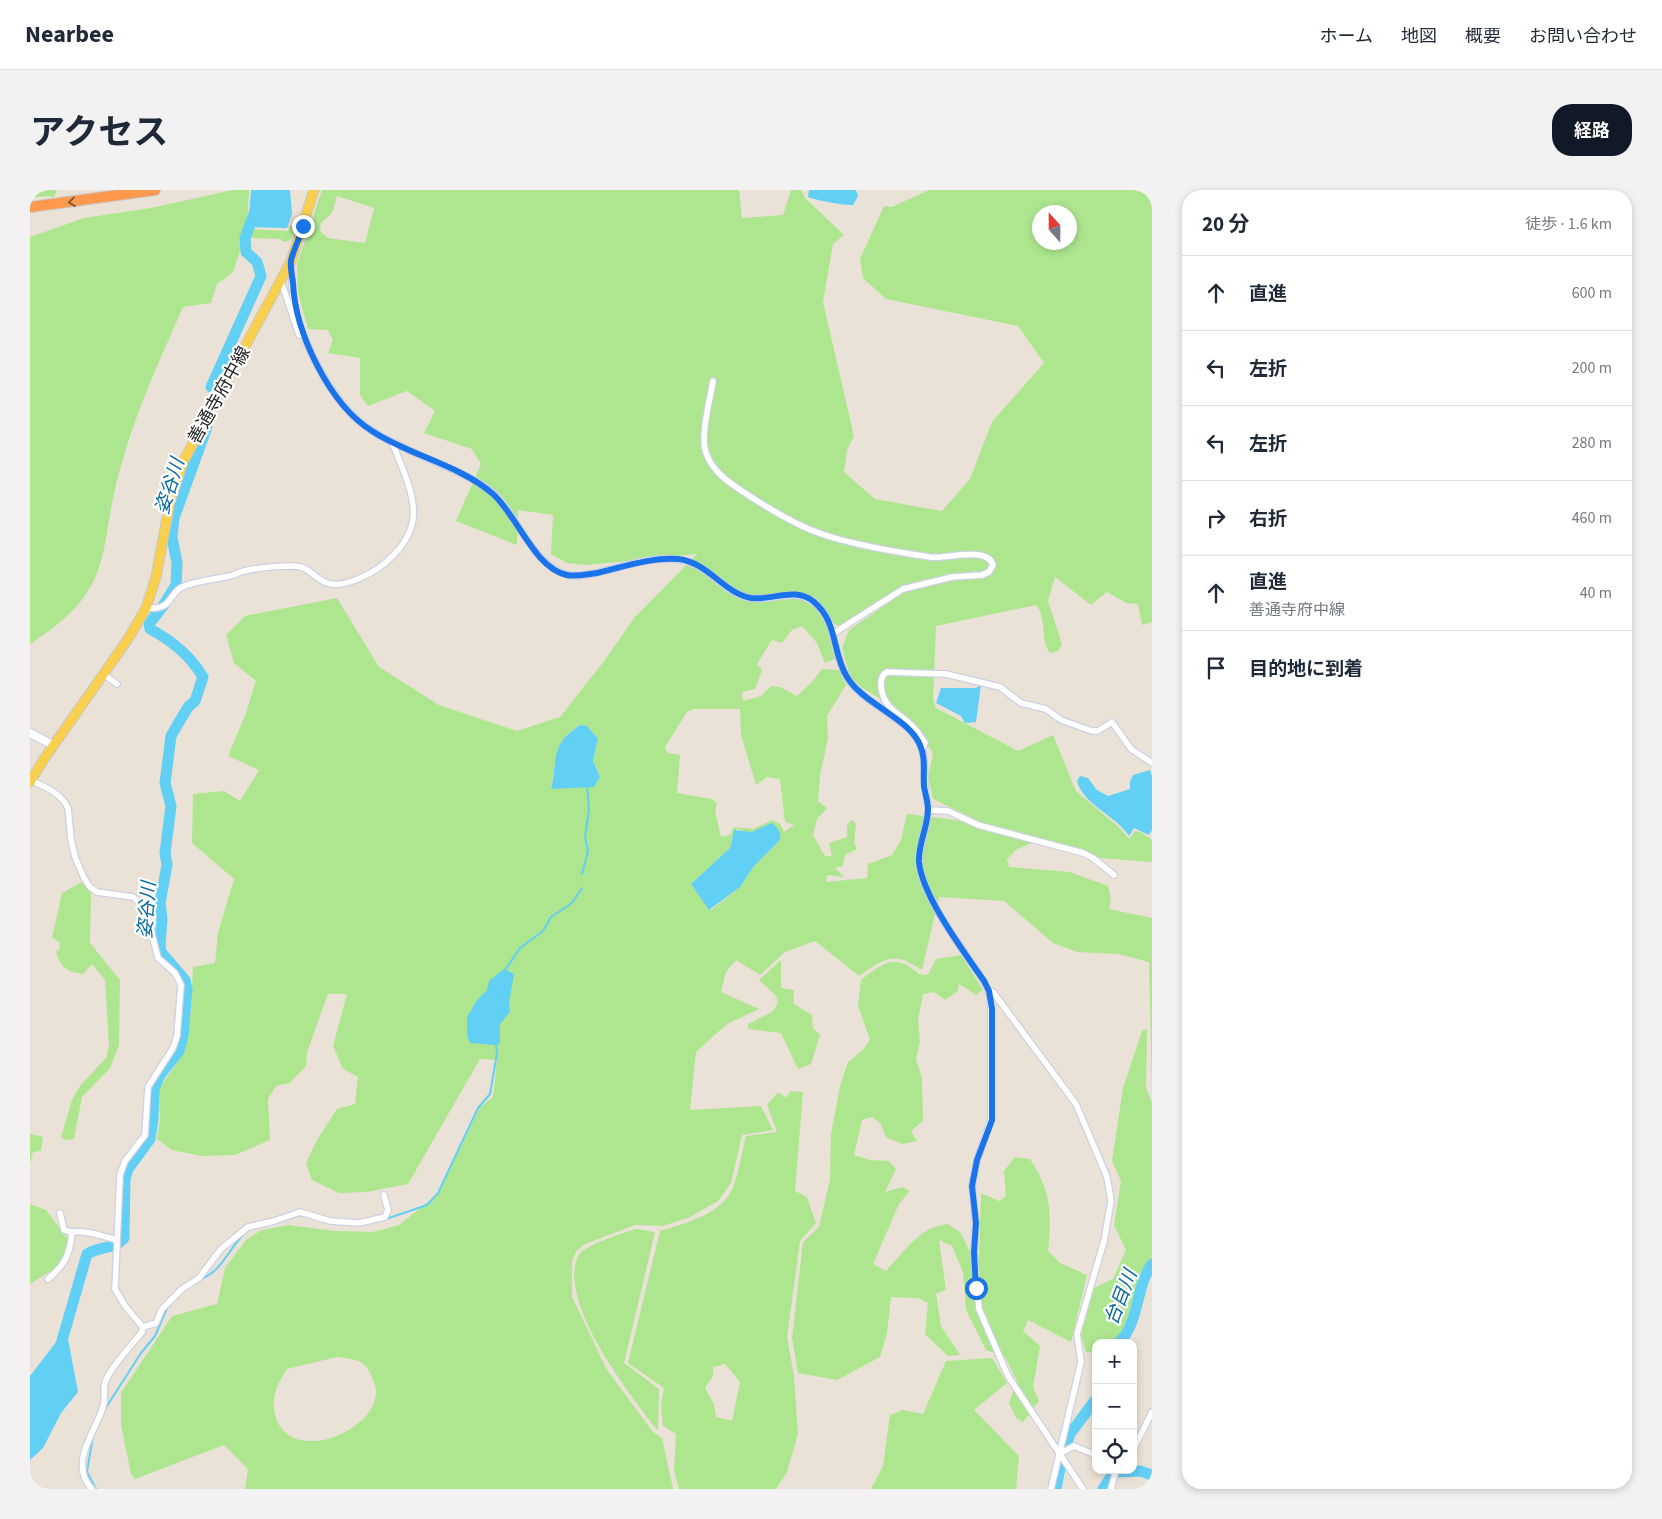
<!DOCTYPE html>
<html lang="ja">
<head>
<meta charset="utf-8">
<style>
  body { margin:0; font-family:"Source Sans 3","Noto Sans JP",sans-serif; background:#f2f2f3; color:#1f2937 }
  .controls { position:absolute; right:15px; bottom:15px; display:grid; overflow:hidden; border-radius:10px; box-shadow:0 2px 8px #0003 }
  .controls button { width:45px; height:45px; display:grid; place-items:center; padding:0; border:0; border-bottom:1px solid #e0e1e3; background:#fff; color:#1f2937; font:25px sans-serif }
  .compass { position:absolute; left:1002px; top:15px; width:45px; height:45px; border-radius:50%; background:#fff; box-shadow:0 2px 8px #0003; rotate:339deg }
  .stop { position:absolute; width:15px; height:15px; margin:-11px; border:4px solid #1a73e8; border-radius:50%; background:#fff }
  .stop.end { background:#1a73e8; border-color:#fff; box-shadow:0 1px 5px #0008 }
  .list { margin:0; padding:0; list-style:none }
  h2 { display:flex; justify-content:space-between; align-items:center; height:65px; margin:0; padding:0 20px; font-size:21px }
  h2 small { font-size:16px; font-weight:400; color:#747a83 }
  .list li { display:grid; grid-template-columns:32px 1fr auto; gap:15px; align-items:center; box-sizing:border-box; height:75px; padding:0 20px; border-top:1px solid #e0e1e3 }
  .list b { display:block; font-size:19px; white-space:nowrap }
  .list p { margin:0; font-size:16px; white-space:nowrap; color:#747a83 }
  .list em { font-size:16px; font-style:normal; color:#747a83 }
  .icon { flex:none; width:28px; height:28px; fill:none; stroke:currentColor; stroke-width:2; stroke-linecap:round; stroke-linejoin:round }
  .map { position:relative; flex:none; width:1122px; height:1299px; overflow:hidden; border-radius:20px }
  header { display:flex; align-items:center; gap:30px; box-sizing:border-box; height:70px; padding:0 25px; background:#fff; border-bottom:1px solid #e0e1e3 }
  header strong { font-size:24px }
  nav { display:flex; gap:28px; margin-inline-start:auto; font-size:18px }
  .intro { display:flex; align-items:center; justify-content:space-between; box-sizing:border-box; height:120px; padding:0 30px }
  h1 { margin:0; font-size:35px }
  .button { padding:12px 22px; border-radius:20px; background:#111827; color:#fff; font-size:18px; font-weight:700 }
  main { display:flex; gap:30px; padding:0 30px }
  aside { flex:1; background:#fff; border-radius:20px; box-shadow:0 2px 8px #0003 }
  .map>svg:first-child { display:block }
</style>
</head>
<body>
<header>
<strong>Nearbee</strong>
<nav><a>ホーム</a><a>地図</a><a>概要</a><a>お問い合わせ</a></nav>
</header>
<div class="intro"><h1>アクセス</h1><a class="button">経路</a></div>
<main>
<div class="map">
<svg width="1122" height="1299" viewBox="0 0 1122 1299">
  <rect width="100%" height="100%" fill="#ebe2d7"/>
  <g fill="#ade68f" fill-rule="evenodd">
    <path d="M0,0H27L24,7C15,5 8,8 0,7Z"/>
    <path d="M203,0H219L217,38L209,64L203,82L187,94L181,113L153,117C132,165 110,212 95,262C89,282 83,304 80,325C75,352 73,380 56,404C43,424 20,441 0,454V47L54,28L121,18Z"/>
    <path d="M292,0H709L712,28L753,25L761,0H771L776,9L814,45L803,54L793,112L824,246L817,260L814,282L845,309L912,321L940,289L962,232L1014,173L988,136L856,109L833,88L830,69L854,16L862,17L899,0H1122V432L1112,435L1108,414L1096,413L1077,402L1061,415L1025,387L1018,411L1032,454L1028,461L1020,463C1009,449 1018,429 1006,415L906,436L903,510L906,518L988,561L1023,545L1046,601L1091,639L1099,649L1105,641L1111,642L1122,650V672L1070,668L1059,662L1012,649L987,659L977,669L979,677L1040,682L1078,696L1081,709L1079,719L1122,728V903L1119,772L1088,764L1047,762L1023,753L974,711L909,707L892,780C864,761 856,767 829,786L785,751L755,762L730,785L706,770L696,782L691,802L729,819L697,834L666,862L660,920L731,916L743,940L712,945L701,993L688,1011L660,1027L633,1036L605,1035L555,1054L547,1060L542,1071V1107L577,1180L623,1242L632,1248L643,1299H215L218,1279L194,1255L105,1289L101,1284L91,1235V1203L142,1126L187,1114L195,1078L216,1050L232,1040L258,1035L305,1041L344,1042L369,1035L408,1004L450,917L463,907L467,870L450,869L378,994L337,1002L309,1003L282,990L276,973L287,950L307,919L325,914L328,887L313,879L303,856L317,804H298L277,862L276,876L260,893L246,896L238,909L240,950L205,965L171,966L142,960L127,949L130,931L129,899L155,861L161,821L163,777L185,773L188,743L204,689L162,653L163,604L194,601L210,611L229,580L198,566L216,523L226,491L204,473L196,445L215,426L307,408L349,477L409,515L487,541L530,527L574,471L605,427L667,364L557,375L537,373L521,364L523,325L488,320L487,355L426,331L451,274L442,259L394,243L405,221L377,201L338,216L330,205V168L298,163L303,150L298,140L278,139L268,103L267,74ZM307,6L344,18L335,53L298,48L290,41L291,33L302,23ZM1009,22H1040V52H1009ZM877,397L876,401L819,440L812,458L820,486L831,497L873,523L893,546L903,564L898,587L903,609L953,633L963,641L926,630L877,624L871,650L862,665L838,674L837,688L796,692L797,685L814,687L805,678L813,676L815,665L827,659L824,653L826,634L822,630L817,635V647L799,653L802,666H795L783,645L787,629L797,618L788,611L790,586L798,548L797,526L816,495L809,480L792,479L782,492L767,506L750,497L741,496L731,506L713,511L712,502L725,499L732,480L727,474L742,450L752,453L762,440L772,436L787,453L795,473L805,469L794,421L804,434L810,436C832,422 852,404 877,397ZM663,519H710L711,545L726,595L737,587L750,589L755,632L764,635L754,642L750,634L742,630L723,639L704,637L700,645L691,647L685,621L687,613L681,609L647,603L650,565L638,563L635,557L657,522ZM549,535L557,536L568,549L563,571L570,587L564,596L521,599C526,572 523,552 549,535ZM741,633L750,650L724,676L710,697L681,720L661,694L700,658L702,646L707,639L721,643ZM307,1167C330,1170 336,1170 344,1192C361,1236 260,1281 245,1225C241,1207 247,1194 257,1179Z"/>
    <path d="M260,35L265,37L261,50L253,52L251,49L218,48L221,39L258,41Z"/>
    <path d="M52,692L61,704L60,753L90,790L89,855L80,878L52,907L44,949L35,950L31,947L42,910L50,896L76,868L79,856L75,790L62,774L53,784C35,781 31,778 26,761L29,760L30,752L22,748L32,703Z"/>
    <path d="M931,765L953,800L946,805L929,794L927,802L915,810L904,802L893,804L888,830L890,851L886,869L892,888L893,931L881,941L887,951L872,954L856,947L850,933L842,927L832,930L824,965L840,970L859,971L866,979L855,1002L872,997L880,1001L869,1014L843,1074L856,1081C875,1061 889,1037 918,1034L931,1043L939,1060L949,1065L951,1003L969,1011L976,1006L974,981L985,967L1000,969C1021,1000 1022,1024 1018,1061L1030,1073L1057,1085L1041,1152L998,1130L993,1141L1010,1156L1003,1197L1009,1211L993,1232L986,1228L979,1213L987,1191L975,1167L956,1160L936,1120L933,1082L922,1056L909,1050L916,1100L906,1104L911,1136L930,1165L918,1166L895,1144L898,1113L888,1108L861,1107L857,1143L850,1167L807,1190L768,1183L762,1148L773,1052L789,1037L800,989L801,944L810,896L818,872L832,861L840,850L828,815L831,790C855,772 864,763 889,784L898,785L906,769Z"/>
    <path d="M751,770V798L764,800V814L782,825L783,838L790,845L781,874L768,879L751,843L718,839V834L742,822L748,813L746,806L729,790Z"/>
    <path d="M1117,839L1116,898L1122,913V1067L1110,1083L1096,1132L1088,1148L1082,1153H1066V1163L1056,1162L1051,1145L1064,1098L1083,1089L1096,1060L1084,1035L1091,991L1082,971L1093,898L1112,841Z"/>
    <path d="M760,901L773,902L765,1001L777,1007L786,1033L770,1051L757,1147L764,1186L768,1244L757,1282L746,1299H649L644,1281L646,1244L633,1236L631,1215L634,1198L598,1173L630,1041C656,1033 694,1024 704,995C709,980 712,962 716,946L747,942L737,915L748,902L756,908ZM695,1174L710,1192L702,1231L686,1227L684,1214L675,1198L683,1186V1177Z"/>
    <path d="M0,944L13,947L11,961L3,962L0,974Z"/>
    <path d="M0,1014L16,1020L38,1049C31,1078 24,1079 0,1094Z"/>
    <path d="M606,1039L625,1042L594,1173L629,1199L628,1241C600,1205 527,1112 548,1066C553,1055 594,1043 606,1039Z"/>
    <path d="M962,1168L977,1193L944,1220L989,1266L986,1299H841L853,1276L860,1225L873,1220L893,1224L916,1171Z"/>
  </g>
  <g fill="#62cff5">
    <path d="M221,0H260L262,24L257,38L218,37Z"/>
    <path d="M779,0H826L828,6L823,15C816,16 785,10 778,7Z"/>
    <path d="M951,495L946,532L935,533L931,526L906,513L911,498H946Z"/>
    <path d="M550,535L557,536L568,549L563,571L570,587L564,597L521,599C528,571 519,555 550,535Z"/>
    <path d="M1120,580L1122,587V640L1119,645L1104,638L1099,646C1086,625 1054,616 1047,591L1050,586L1058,588L1067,600L1078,606L1100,599V592L1103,585Z"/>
    <path d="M741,633C747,636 752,643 750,650L724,676L710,697L679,720L661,694L700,658L704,640L722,642Z"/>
    <path d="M474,779L484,784L479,813L480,822L470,834V853L465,855L440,853L437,845V827L447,810L457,800L459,791Z"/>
    <path d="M30,1147L38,1149L48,1202L31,1223L13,1258L0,1270V1186Z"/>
  </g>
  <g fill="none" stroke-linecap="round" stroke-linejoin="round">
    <g stroke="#62cff5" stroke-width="2">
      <path d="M552,684L558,661L555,647L559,620L557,595"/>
      <path d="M475,780L490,758L513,741L521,727L542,713L552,698"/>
      <path d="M356,1029L397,1015L408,1003L448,918L460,904L467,863L466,854"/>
      <path d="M232,1036L271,1025"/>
      <path d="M171,1089C191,1082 199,1059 213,1045"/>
      <path d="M75,1219L111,1163L125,1146L137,1118"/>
      <path d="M63,1246L57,1282L66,1299"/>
    </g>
    <g stroke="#62cff5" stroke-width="11">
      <path d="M181,197L231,86L227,72L216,62L215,48L233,0"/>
      <path d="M1089,1153C1110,1131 1105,1098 1122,1074"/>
      <path d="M29,1161L57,1064C69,1056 84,1060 94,1048L95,989L98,979L120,949L123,930L124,899L130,885L149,861L153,846L157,799L155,790L131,762L130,755L132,729L130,713L137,675L135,663L141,616L135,593L141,546L158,517L165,511L173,487C161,467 141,450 120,439L119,434L133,416L146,395L147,373L142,347L144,328L177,237"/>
      <path d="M1036,1255L1040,1244L1066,1209"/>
      <path d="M1026,1299L1031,1273"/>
      <path d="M1073,1299L1084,1282L1110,1281L1122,1285"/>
    </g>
    <defs>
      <g id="street">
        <path d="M261,73C262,90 262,108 266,125C279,165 304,214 339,239C355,250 373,257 390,265C415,277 446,287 466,306C488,328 505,378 538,385C547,387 557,385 566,383C592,377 623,365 651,370C678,374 693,403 720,408C744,412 766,396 786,414C808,435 802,464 817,487C833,514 875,527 889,552C897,566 893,582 895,597C896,604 898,612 898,620C898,637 889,653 889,671C890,704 935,763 954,791L959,801L961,819V930L947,970L942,996L946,1033L944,1062L949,1119L978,1186L1053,1299"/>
        <path d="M251,91L269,145"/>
        <path d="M683,191C680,210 670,245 676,263C683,283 701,294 718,305C738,318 759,331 781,340C812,353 866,362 900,367C918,369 957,356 963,375L959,382L952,385L922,387L873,399L804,443"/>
        <path d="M116,418C143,421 138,404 152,397C164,391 187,389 200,386C207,384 212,381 218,380C230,378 260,374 271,377C282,380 289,393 301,394C315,396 335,387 347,379C403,339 383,305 362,252"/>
        <path d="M73,484L87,494"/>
        <path d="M892,559L895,553C891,547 888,542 883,537C876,529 866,524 859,516C852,508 846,488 857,482L916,484L970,497L991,513L1016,519L1031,530L1062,541H1068L1082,532L1101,559L1122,573"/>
        <path d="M1,590C16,598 30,602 38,618L41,649L45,667L54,688L60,697L67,702L103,707L110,713L119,733L128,768L145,783L151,795L147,846L143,858L118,897L115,945L95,971L90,985L85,1099L95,1116L113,1137"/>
        <path d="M898,620L918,621L948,635L1053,663L1063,668L1084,685"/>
        <path d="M959,801L963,802L1046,914L1077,987L1081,1011L1074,1051L1047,1144L1051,1172L1021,1299"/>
        <path d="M30,1023L34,1040C42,1043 46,1041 54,1042C65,1043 76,1047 86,1050"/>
        <path d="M18,1089C34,1076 40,1065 42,1043"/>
        <path d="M1103,1260L1122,1222"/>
        <path d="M1031,1263L1044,1256L1066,1265"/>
        <path d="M62,1299C38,1273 65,1243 73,1217C77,1204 70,1199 79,1184C88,1169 101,1156 112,1142L113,1137L126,1133L132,1119L152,1099L169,1088L191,1059L218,1037L244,1031L270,1022L300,1031L329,1033L355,1027L358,1020L354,1005"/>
        <path d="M1081,1299L1086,1280"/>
      </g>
      <path id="secondary" d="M0,543L23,555"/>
      <path id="primary" d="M0,592L14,569L98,449L116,418L126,387L140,312L153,272L261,71L284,0"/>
      <path id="highway" d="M0,17L125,0"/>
    </defs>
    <use href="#street" stroke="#ccd0e2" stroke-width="8"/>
    <use href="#secondary" stroke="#ccd0e2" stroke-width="10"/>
    <use href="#primary" stroke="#c7c7c7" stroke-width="11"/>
    <use href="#highway" stroke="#c7c7c7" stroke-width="12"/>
    <use href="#street" stroke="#fff" stroke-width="5.5"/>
    <use href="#secondary" stroke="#fff" stroke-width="8"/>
    <use href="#primary" stroke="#f9d04e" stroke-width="9"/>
    <use href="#highway" stroke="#ff994e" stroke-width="10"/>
  </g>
  <defs><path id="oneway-chevron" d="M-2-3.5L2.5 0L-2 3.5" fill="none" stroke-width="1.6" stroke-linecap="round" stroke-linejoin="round" transform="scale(1.25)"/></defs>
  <use stroke="#885a39" href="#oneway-chevron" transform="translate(42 12) rotate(173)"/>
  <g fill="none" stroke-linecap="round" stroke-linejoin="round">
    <path stroke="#1a73e8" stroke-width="6" d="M273,36C270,47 264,59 261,70C260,77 262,86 263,93C265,142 299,214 342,241C378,265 430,275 463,304C487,325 504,378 537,385C547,387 557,384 567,383C593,377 621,367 648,369C678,372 693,403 721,408C743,411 765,396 784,412C808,432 802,463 817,487C833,514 879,528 890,555C896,568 893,582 894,596C895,603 898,612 898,619C898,637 888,654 889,672C892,706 934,762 954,791L959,801L962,819V930L947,970L942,996L946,1033L944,1062L946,1098"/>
  </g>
  <g text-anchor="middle" stroke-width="4.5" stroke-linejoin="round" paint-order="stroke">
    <g font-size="18" fill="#272727" stroke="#fff">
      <text transform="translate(189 205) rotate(-61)" y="6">善通寺府中線</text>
    </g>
    <g font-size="19" font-style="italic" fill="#056a9d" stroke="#fff">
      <text transform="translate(139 296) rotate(-73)" y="7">姿谷川</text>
      <text transform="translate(116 720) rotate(-86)" y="7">姿谷川</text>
      <text transform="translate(1090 1107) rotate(-69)" y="7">台目川</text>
    </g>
  </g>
</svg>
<div class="controls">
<button>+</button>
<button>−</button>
<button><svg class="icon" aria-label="locate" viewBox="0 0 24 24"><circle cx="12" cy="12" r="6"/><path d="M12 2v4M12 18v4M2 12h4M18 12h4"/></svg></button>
</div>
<svg class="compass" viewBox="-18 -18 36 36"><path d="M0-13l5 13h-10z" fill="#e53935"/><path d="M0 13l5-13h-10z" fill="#747a83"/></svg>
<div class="stop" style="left:946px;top:1098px"></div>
<div class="stop end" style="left:273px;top:36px"></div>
</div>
<aside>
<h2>20 分<small>徒歩 · 1.6 km</small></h2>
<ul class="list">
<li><svg class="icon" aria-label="ahead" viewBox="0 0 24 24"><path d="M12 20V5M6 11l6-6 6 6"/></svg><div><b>直進</b></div><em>600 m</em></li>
<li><svg class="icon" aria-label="left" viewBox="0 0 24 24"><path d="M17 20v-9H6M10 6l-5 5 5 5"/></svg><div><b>左折</b></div><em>200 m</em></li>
<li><svg class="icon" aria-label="left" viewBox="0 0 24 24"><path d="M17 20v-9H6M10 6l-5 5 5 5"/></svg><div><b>左折</b></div><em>280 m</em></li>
<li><svg class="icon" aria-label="right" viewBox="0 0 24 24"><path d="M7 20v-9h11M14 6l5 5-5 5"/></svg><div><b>右折</b></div><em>460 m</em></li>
<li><svg class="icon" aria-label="ahead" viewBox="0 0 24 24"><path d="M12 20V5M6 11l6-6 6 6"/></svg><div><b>直進</b><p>善通寺府中線</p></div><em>40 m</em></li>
<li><svg class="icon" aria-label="arrive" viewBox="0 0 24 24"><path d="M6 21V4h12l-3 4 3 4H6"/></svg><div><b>目的地に到着</b></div></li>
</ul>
</aside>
</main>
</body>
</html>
